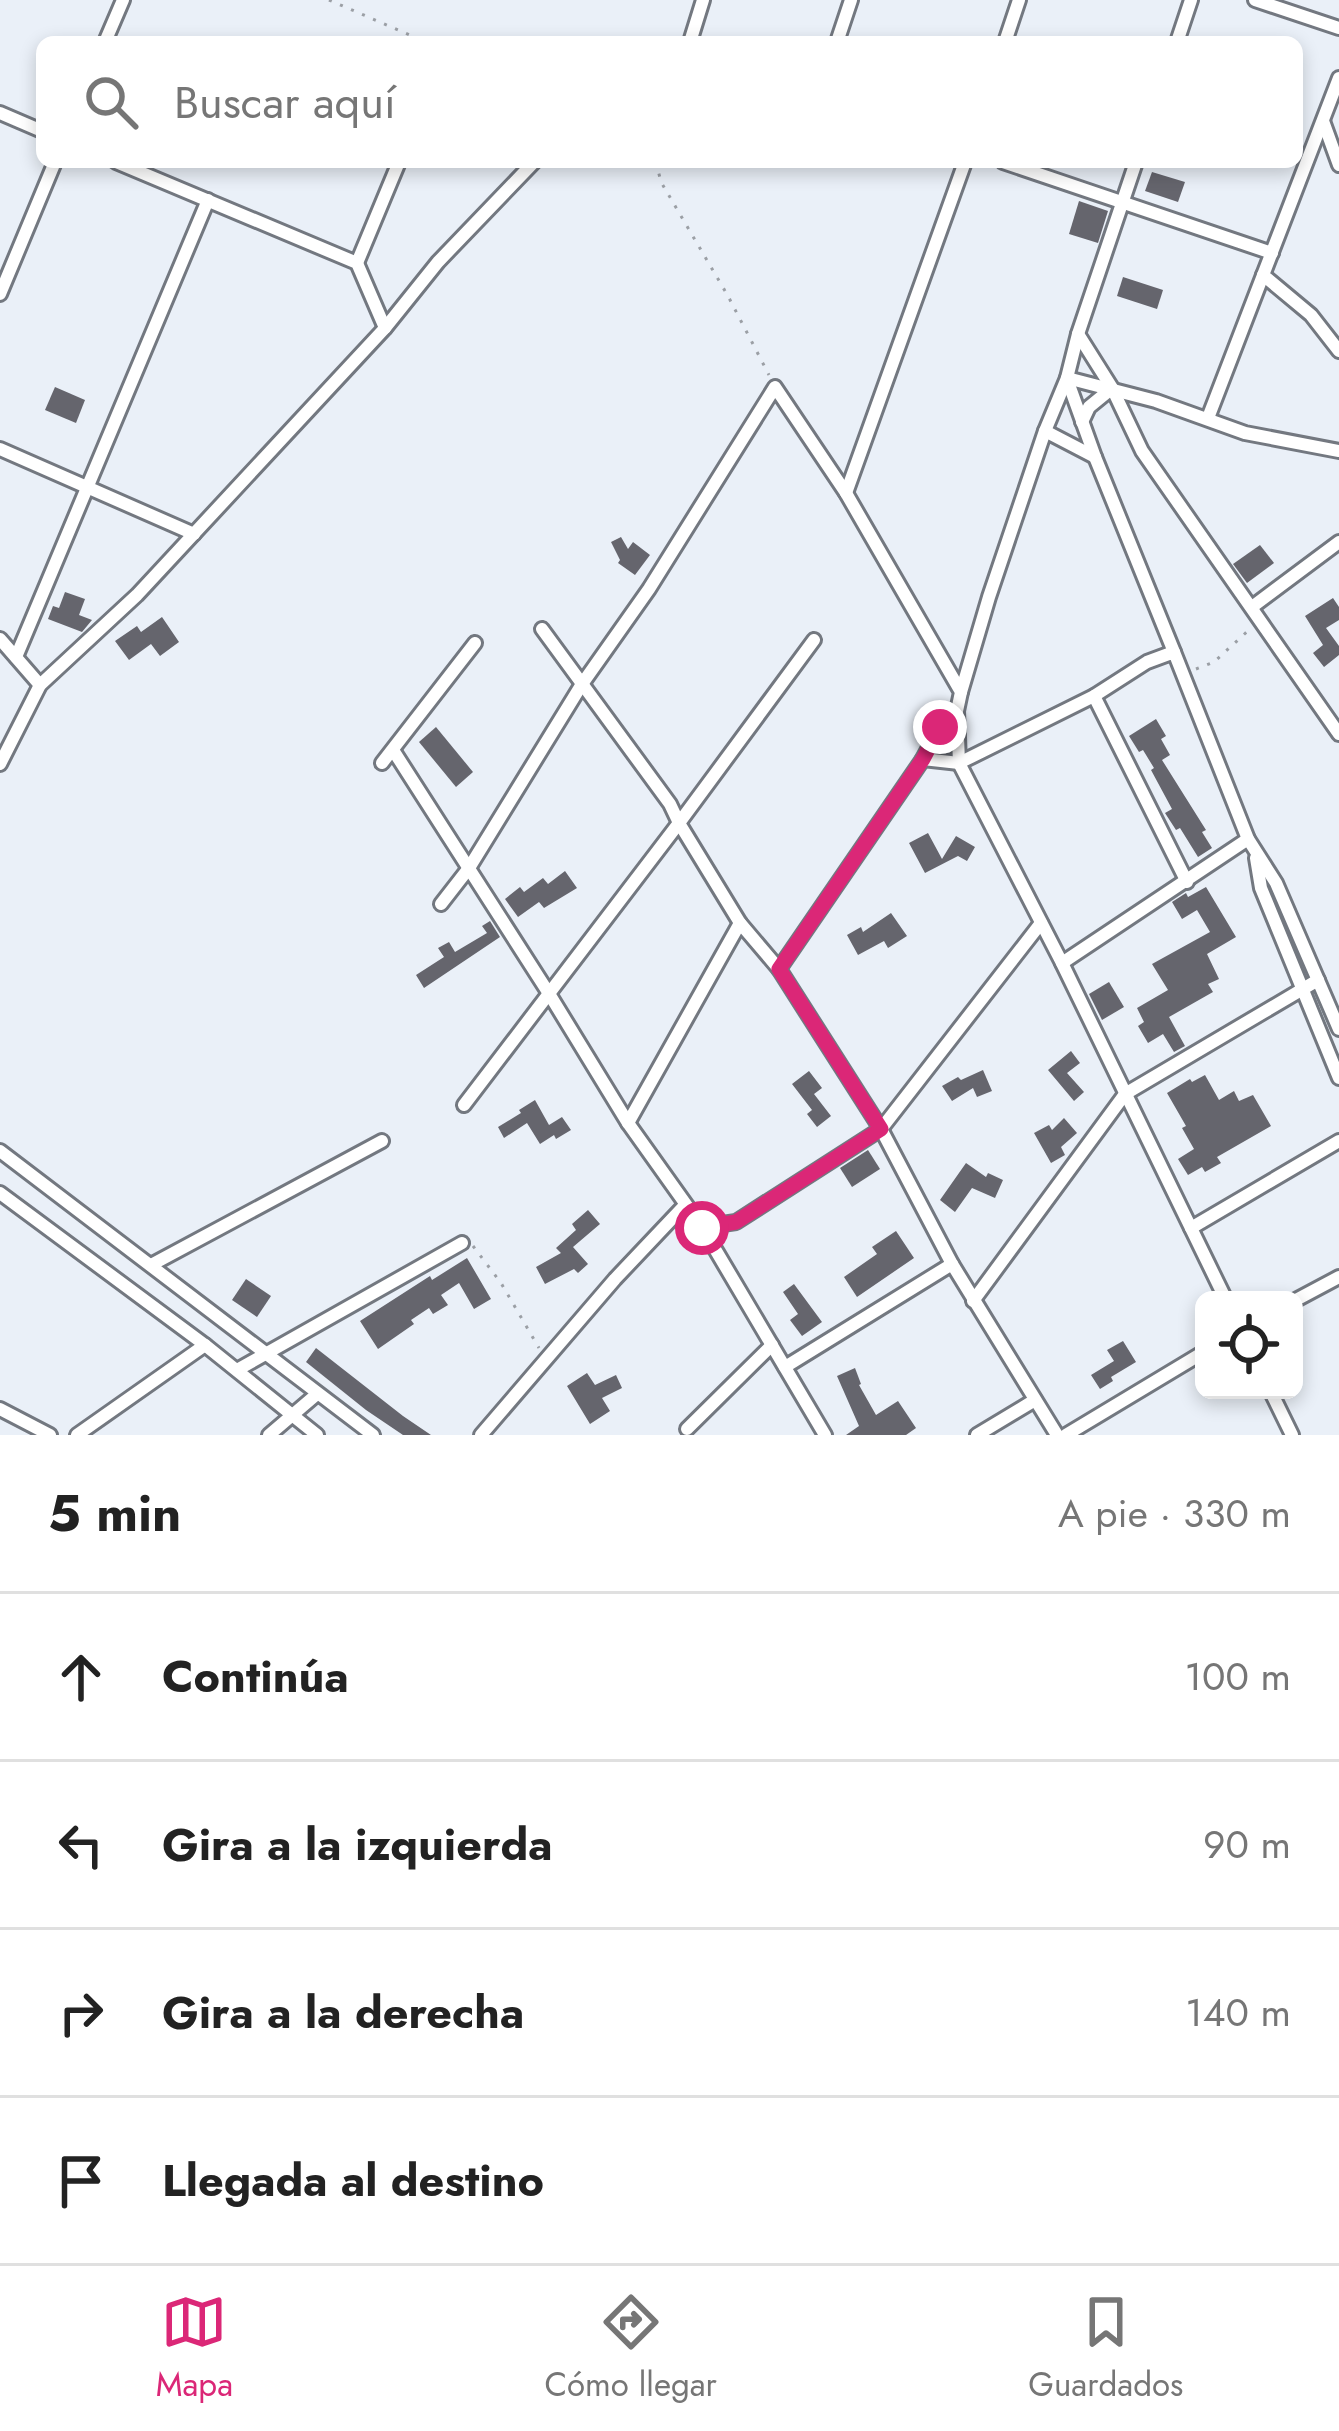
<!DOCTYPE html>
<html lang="es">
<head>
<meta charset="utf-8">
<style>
  body { margin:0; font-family:Jost,sans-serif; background:#f6f6f6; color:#222 }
  .controls { position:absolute; right:36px; bottom:36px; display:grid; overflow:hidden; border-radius:18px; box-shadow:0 6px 18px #0003 }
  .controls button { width:108px; height:108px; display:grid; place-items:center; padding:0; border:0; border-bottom:3px solid #e0e0e0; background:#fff; color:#222; font:60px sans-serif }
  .stop { position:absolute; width:36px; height:36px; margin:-27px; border:9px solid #db2777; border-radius:50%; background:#fff }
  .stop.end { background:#db2777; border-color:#fff; box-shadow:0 3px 12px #0008 }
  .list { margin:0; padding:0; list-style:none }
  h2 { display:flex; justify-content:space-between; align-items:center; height:156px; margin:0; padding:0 48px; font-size:51px }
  h2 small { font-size:39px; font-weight:400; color:#767676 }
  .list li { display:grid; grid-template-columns:78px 1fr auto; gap:36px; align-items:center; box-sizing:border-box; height:168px; padding:0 48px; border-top:3px solid #e0e0e0 }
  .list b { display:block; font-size:45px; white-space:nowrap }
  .list em { font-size:39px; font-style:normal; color:#767676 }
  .icon { flex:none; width:66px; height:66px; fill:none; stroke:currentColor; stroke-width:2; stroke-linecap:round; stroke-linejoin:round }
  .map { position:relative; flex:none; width:1339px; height:1435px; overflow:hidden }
  .search { position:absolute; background:#fff; box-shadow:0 6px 18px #0003; left:36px; right:36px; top:36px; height:132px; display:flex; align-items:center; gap:30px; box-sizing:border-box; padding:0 42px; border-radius:18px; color:#767676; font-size:45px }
  .sheet { height:828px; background:#fff }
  nav { display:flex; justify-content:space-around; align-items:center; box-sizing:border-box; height:168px; border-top:3px solid #e0e0e0; background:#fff; font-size:33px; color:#767676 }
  nav a { display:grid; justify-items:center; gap:6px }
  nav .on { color:#db2777 }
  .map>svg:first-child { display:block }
</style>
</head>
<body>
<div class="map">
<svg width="1339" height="1435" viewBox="0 0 1339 1435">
  <rect width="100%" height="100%" fill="#eaf0f8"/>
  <g fill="#65656d">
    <path d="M1152,172L1185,182L1178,202L1145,191Z"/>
    <path d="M1079,201L1108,211L1098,243L1069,234Z"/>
    <path d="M1123,277L1163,290L1157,309L1117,296Z"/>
    <path d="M55,387L85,400L76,423L45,410Z"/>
    <path d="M621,537L628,549L633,542L650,555L635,575L618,563L620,560L611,542Z"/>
    <path d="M1260,545L1274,563L1247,583L1233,564Z"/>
    <path d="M65,592L85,599L79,615L92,620L82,632L48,619L53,606L59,608Z"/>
    <path d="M1333,598L1339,607V620L1326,628L1339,646V655L1324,667L1313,653L1323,645L1305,616Z"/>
    <path d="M162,617L179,642L160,656L151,644L129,660L115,641L137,626L141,632Z"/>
    <path d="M1156,719L1166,736L1161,739L1170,755L1162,760L1206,830L1202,832L1212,848L1198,857L1180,828L1176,830L1165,813L1172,809L1151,770L1154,768L1143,750L1139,752L1129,736Z"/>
    <path d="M436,727L473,772L456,787L419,742Z"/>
    <path d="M928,833L942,859L956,836L975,847L967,861L958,856L925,873L909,843Z"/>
    <path d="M565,871L577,888L544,908L539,902L518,917L505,899L520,887L524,892L543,878L548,884Z"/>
    <path d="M1206,887L1236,937L1207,954L1219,979L1208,984L1213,992L1169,1017L1185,1046L1174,1052L1163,1034L1148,1043L1138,1026L1144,1022L1137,1008L1168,990L1152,964L1210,932L1197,910L1182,919L1172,902L1186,893L1188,897Z"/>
    <path d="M891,913L907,936L888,948L884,941L858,955L847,935L861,927L863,932Z"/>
    <path d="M490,921L500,937L424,988L416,975L444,957L438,948L449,942L455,952L487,933L482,926Z"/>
    <path d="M1109,982L1124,1007L1102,1020L1089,994Z"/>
    <path d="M1071,1051L1080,1063L1067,1073L1084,1092L1074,1101L1048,1070Z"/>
    <path d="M983,1070L992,1091L977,1097L973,1088L952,1101L942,1086L958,1077L961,1080Z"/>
    <path d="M809,1071L822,1088L814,1094L831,1116L817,1127L807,1114L812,1110L792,1084Z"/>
    <path d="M1205,1075L1219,1100L1234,1091L1239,1101L1253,1095L1271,1126L1217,1157L1221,1163L1205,1172L1202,1167L1188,1175L1178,1159L1194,1149L1182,1128L1186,1126L1167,1093L1190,1079L1192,1082Z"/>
    <path d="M535,1100L549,1125L562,1117L571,1130L556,1139L554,1135L540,1144L527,1123L504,1138L498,1127L521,1113L519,1110Z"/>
    <path d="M1064,1118L1077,1133L1061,1147L1065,1155L1051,1163L1034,1133L1049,1125L1052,1130Z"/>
    <path d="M868,1150L880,1169L852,1187L840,1168Z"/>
    <path d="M966,1163L986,1177L988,1173L1003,1180L995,1198L972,1188L955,1212L940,1200Z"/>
    <path d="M588,1210L600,1224L573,1247L588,1264L578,1273L574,1269L545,1284L536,1267L561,1253L556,1248L576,1230L572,1224Z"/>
    <path d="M896,1231L914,1258L857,1297L844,1277L877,1254L872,1247Z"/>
    <path d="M467,1258L491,1299L474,1309L459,1283L441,1295L448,1305L433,1314L429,1308L411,1320L414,1324L378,1349L360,1321L430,1276L432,1280Z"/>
    <path d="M246,1279L271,1296L257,1317L232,1300Z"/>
    <path d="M794,1284L822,1322L802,1336L790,1320L798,1314L783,1292Z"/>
    <path d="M1123,1341L1136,1362L1111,1377L1113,1381L1100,1389L1091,1375L1114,1361L1107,1350Z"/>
    <path d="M316,1348L403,1416L431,1435H403L366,1410L306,1362Z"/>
    <path d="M855,1368L861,1384L859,1385L876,1415L898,1401L916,1428L906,1435H846L859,1426L837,1376Z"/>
    <path d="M587,1373L595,1385L616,1375L622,1388L602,1398L610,1411L590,1424L567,1386Z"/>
  </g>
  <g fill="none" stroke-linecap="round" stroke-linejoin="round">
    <defs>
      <g id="street">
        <path d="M1255,0L1339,28"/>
        <path d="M105,42L123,0"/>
        <path d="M690,42L703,0"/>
        <path d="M837,42L851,0"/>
        <path d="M1005,42L1019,0"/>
        <path d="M1177,42L1191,0"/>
        <path d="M0,113L42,131"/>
        <path d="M1323,121L1339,165"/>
        <path d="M116,162L357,263L385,328"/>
        <path d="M1003,162L1272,253"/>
        <path d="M357,263L399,162"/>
        <path d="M1263,275L1311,315L1339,351"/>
        <path d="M0,294L55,162"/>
        <path d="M1078,334L1112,388L1142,451L1339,734"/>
        <path d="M1067,378L1156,401L1245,433L1339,451"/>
        <path d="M1067,379L1095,457L1174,652"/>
        <path d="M1208,418L1339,78"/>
        <path d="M1082,422L1089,407L1111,389"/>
        <path d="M1045,431L1095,457"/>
        <path d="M0,449L194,534"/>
        <path d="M846,493L965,162"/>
        <path d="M1252,607L1339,542"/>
        <path d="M542,629L670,804L679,823L740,923L779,969L881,1129L952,1264L1057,1435"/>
        <path d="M0,639L40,685"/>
        <path d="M16,657L208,200"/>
        <path d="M961,692L989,597L1045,431L1067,378L1078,334L1136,162"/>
        <path d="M1094,696L1187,882"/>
        <path d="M393,750L548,992L628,1123L702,1227L825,1435"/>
        <path d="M923,759L959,763L1094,696L1147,662L1174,652L1248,839L1276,883L1339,1029"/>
        <path d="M382,763L475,643"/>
        <path d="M0,764L40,685L137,595L385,328L438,262L534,162"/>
        <path d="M1256,858L1261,888L1339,1078"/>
        <path d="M441,904L469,868L582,684L649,589L775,387L846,493L961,692L957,711L959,763L1062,963L1226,1300"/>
        <path d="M1062,963L1248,839"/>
        <path d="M779,969L923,759L940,727L957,711"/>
        <path d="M464,1105L679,823L814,640"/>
        <path d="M628,1123L740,923"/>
        <path d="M0,1151L373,1435"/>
        <path d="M0,1193L205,1345L317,1435"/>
        <path d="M702,1227L736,1222L881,1129L1041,923"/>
        <path d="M1191,1228L1339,1141"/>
        <path d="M151,1265L382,1141"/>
        <path d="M973,1301L1125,1094L1318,980"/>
        <path d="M1294,1301L1339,1277"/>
        <path d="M785,1367L952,1264"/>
        <path d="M237,1370L462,1243"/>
        <path d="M1270,1390L1292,1435"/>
        <path d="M0,1409L50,1435"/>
        <path d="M687,1429L772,1345"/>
        <path d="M77,1435L205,1345"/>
        <path d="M269,1435L317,1394"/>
        <path d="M481,1435L615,1279L685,1205"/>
        <path d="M977,1435L1035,1400"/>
        <path d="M1066,1435L1204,1352"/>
      </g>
    </defs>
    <use href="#street" stroke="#737880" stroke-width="18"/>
    <g stroke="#9b9fa5" stroke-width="3" stroke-dasharray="3 9" stroke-linecap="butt">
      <path d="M329,0L426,42"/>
      <path d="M656,162L661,182L728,296L769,375"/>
      <path d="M1196,669L1214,662L1250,629"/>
      <path d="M473,1246L501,1283L539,1348"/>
    </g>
    <use href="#street" stroke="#fff" stroke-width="12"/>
  </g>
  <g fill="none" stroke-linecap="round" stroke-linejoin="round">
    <path stroke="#db2777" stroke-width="15" d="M702,1228L736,1222L881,1129L779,969L923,759L940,727"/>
  </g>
</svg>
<div class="controls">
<button><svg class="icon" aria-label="locate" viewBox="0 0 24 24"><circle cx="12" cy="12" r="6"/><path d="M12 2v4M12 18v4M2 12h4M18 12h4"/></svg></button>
</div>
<div class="stop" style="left:702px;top:1228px"></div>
<div class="stop end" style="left:940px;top:727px"></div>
<div class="search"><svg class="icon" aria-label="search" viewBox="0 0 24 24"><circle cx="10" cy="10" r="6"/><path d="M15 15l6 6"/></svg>Buscar aquí</div>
</div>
<section class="sheet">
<h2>5 min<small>A pie · 330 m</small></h2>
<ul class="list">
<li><svg class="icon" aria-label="ahead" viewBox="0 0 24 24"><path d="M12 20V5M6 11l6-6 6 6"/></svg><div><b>Continúa</b></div><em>100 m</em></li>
<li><svg class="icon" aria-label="left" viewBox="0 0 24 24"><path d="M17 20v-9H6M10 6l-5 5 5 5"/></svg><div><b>Gira a la izquierda</b></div><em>90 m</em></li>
<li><svg class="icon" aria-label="right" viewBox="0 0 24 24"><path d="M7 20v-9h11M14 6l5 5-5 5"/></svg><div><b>Gira a la derecha</b></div><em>140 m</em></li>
<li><svg class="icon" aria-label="arrive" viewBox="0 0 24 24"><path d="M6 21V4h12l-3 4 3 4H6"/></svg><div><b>Llegada al destino</b></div></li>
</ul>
</section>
<nav>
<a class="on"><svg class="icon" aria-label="map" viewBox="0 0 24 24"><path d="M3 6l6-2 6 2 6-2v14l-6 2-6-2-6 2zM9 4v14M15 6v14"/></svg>Mapa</a>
<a><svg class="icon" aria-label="directions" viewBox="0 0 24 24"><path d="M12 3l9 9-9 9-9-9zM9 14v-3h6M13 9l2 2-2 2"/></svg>Cómo llegar</a>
<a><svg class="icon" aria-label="saved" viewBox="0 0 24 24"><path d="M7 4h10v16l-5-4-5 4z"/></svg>Guardados</a>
</nav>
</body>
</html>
